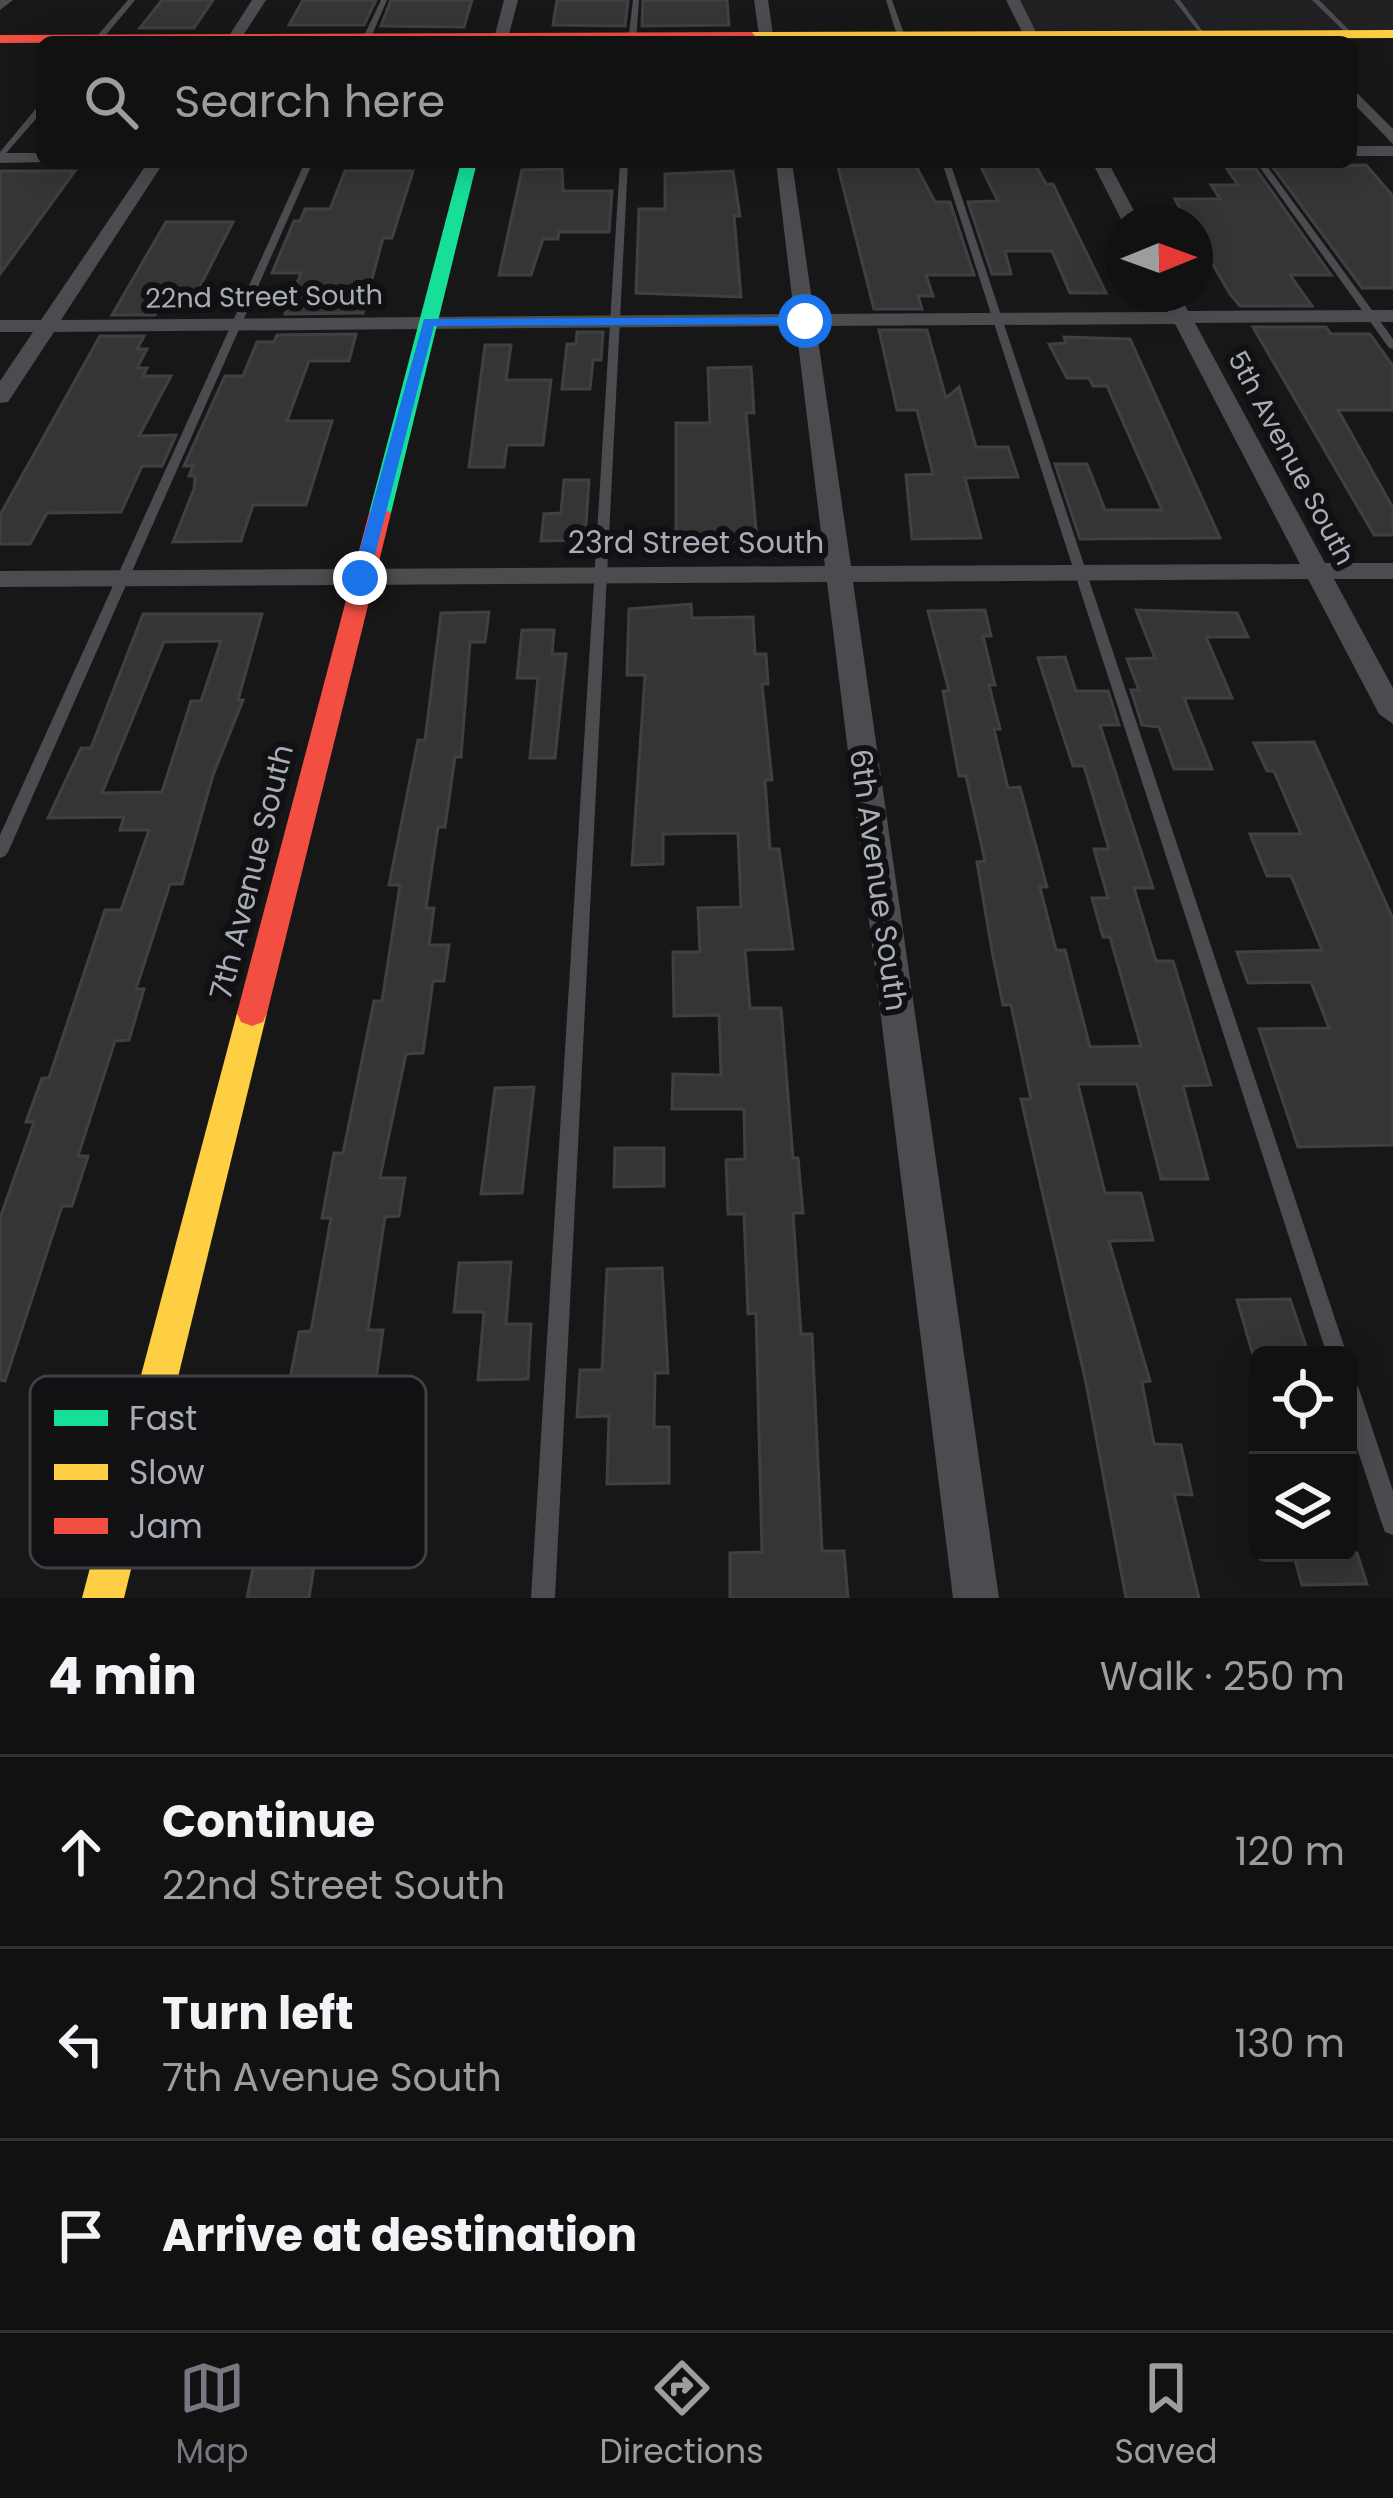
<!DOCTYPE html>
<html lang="en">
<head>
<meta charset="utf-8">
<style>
  body { margin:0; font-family:Poppins,sans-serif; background:#1a1a1a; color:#f1f3f6 }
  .controls { position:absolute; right:36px; bottom:36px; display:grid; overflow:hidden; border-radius:18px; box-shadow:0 6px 30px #0003 }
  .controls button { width:108px; height:108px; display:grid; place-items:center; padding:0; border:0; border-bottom:3px solid #303131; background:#111; color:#f1f3f6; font:60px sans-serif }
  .compass { position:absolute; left:1105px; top:204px; width:108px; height:108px; border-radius:50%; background:#111; box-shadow:0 6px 30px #0003; rotate:89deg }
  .stop { position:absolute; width:36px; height:36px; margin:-27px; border:9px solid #1a73e8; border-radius:50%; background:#fff }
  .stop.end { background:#1a73e8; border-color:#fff; box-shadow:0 3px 12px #0008 }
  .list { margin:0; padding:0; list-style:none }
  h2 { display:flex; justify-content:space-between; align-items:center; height:156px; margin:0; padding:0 48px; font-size:51px }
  h2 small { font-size:39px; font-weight:400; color:#9c9d9f }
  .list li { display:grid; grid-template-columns:78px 1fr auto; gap:36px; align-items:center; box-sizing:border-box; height:192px; padding:0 48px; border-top:3px solid #303131 }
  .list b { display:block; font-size:45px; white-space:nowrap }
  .list p { margin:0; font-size:39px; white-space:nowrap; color:#9c9d9f }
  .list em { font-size:39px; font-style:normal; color:#9c9d9f }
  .icon { flex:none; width:66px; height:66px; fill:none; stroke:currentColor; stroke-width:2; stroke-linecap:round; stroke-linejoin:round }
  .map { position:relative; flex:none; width:1393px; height:1598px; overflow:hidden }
  .search { position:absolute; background:#111; box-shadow:0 6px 30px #0003; left:36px; right:36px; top:36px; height:132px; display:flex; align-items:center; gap:30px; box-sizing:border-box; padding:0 42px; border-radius:18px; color:#9c9d9f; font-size:45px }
  .sheet { height:732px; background:#111 }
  nav { display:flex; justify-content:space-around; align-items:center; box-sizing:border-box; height:168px; border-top:3px solid #303131; background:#111; font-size:33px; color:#9c9d9f }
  nav a { display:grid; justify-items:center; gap:6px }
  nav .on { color:#757880 }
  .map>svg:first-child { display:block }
</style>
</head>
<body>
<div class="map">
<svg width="1393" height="1598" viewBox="0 0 1393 1598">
  <rect width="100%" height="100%" fill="#171717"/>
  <path fill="#212123" d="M1013,0H1393V34L1031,36Z"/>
  <g fill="#353536" stroke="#3f4043" stroke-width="3" fill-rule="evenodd">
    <path d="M162,0H213L194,28H140Z"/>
    <path d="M303,0H376L364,25H289Z"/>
    <path d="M391,0H472L464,27L381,26Z"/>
    <path d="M557,0H628L625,26L553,25Z"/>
    <path d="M643,0H727L729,25L642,26Z"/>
    <path d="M1366,165L1393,196V288H1362L1272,166Z"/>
    <path d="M916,166L935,202H950L974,275H926L933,296H918L922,309H874L838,167Z"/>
    <path d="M1036,166L1046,184H1053L1106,293H1070L1052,251H1005L1011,274H992L968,202L998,201L981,167Z"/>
    <path d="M562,169L563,191H612L609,232H559L558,239H543L531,275H499L522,170Z"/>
    <path d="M1227,169H1256L1331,275H1290L1312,306H1240L1230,294L1195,234V222H1187L1175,199H1220L1211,185H1238Z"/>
    <path d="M0,171H75L0,274Z"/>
    <path d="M345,171H413L392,238H383L363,313L285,314L301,273H272L294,221H300L305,209H330Z"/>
    <path d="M733,171L740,216H734L741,297L636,293L639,209H665V174Z"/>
    <path d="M166,222H233L193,300H163L155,315H112Z"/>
    <path d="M1253,327H1326L1331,334H1370L1393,366V410H1338L1393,508V535H1374Z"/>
    <path d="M879,330H927L946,398L959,387L976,447H1008L1018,477L965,478L981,538L912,539L906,475L933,474L917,410H897Z"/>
    <path d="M577,332H603L601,360H593L590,389H562L567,344H576Z"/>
    <path d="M356,334L349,361H309L287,421H332L306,505H253L241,541L173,542L194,489L195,476H189L193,466H184L225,376H243L257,342H274L277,335Z"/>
    <path d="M100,336H144L137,349H147L137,368H147L143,376H171L139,436L176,435L162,466H142L121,512L47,513L30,544H0V515Z"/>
    <path d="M1064,337L1130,339L1220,538L1080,539L1055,464H1087L1105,510H1162L1107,386H1093L1089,378H1067L1049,344L1066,343Z"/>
    <path d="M485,345H511L506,380H551L543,445H507L504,467H469Z"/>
    <path d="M751,367L754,413H746L757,541L688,542V535H676V423H710L708,368Z"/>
    <path d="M564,480H589L585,540L541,541L544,514L561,513Z"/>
    <path d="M691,604L692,618L753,617L755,654H766L768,684H762L772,780H765L770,849H779L793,949L745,950L750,1008H781L793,1158H798L803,1213H793L801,1334H812L822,1551H844L848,1598H730V1553L762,1552L756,1313L748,1314L744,1214H728L726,1160L745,1159L744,1109H672L673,1074L721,1075L719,1015L674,1016L673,952H700L698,908L741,907L738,833L663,834V864L632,865L645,675H627L629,609Z"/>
    <path d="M985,610L991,636H983L995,685H989L1000,729H994L1008,788L1020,787L1047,887H1040L1056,950H1065L1090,1047L1141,1046L1110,937H1103L1092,898H1108L1094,849H1109L1084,766H1073L1038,658L1065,657L1076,691H1108L1119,725H1100L1153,888H1134L1156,961H1173L1211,1085L1183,1086L1208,1179H1161L1137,1084H1078L1105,1193H1141L1153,1240L1109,1241L1150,1381L1142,1382L1154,1444L1181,1445L1192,1495L1174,1494L1199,1598H1126L1086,1383L1021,1099H1031L1011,1005H1003L992,951L977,862L985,861L966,776H959L943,691H949L928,611Z"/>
    <path d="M1136,610L1237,613L1248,637H1206L1232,698H1184L1212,769H1174L1159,727L1142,725L1131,690H1139L1127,659L1155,658Z"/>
    <path d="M489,612L485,642H470L461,757H455L445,827H438L426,908H434L429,945H449L444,981H433L423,1053L406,1054L380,1178H405L399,1216L385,1217L368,1330H383L375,1386L350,1387L342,1440H385L375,1514L322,1515L309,1598H247L257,1548H268L293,1406H285L299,1332L311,1331L331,1218H322L334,1153H343L374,1001H382L400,885H389L418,740H425L441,613Z"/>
    <path d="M143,614H262L238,700H243L213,775L182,884H170L136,989H144L129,1040L115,1041L78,1156H88L72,1206H62L5,1381L0,1380V1218L34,1122H26L42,1078H49L105,910H121L149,830H120L124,817L48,818L81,748H91ZM221,641L201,701H191L162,792L102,793L164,642Z"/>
    <path d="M522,630H554L552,654H566L555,758H530L538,678H517Z"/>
    <path d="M1314,742L1393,919V1145L1298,1147L1259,1029L1329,1028L1311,982L1248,983L1237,952L1322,950L1291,876H1267L1250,834H1301L1274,771H1267L1254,743Z"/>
    <path d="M534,1087L522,1193L481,1194L495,1088Z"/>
    <path d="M615,1148H664V1186L614,1187Z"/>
    <path d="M511,1262L506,1324H531L528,1379L478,1380L484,1312H454L459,1263Z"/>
    <path d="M662,1268L668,1373H655L654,1427H669V1483L607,1484L609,1416L577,1417L580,1370H602L607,1269Z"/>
    <path d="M1290,1299L1309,1355H1253L1237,1300Z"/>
    <path d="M1293,1553H1357L1367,1584L1302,1585Z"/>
  </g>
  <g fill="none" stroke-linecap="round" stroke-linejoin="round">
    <g fill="#4b4c50" fill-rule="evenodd">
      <path d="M128,0H135L100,42H92Z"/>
      <path d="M381,0H387L369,42H361Z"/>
      <path d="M633,0H639L636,42H628Z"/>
      <path d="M886,0H892L907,42H899Z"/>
      <path d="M1174,0H1180L1206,36H1202Z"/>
      <path d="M1312,0H1319L1352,33V35H1348Z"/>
      <path d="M39,105H42V112L0,160V152Z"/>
      <path d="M305,162H313L8,852L5,856L0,858V835Z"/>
      <path d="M620,162H628L555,1598H531Z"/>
      <path d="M942,162H950L1347,1355H1327Z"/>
      <path d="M1256,162H1264L1393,339V349L1389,348Z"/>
      <path d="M1348,1378L1355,1382L1359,1389L1393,1491V1535L1385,1532L1382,1524L1348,1421Z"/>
    </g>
    <g fill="#4b4c50" fill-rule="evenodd">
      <path d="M0,0H13L0,10Z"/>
      <path d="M252,0H266L239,42H225Z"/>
      <path d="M504,0H518L507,42H493Z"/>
      <path d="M754,0H768L774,42H760Z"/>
      <path d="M1006,0H1020L1041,42H1027Z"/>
      <path d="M1351,87L1393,129V144L1351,101Z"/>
      <rect x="1351" y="146" width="42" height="10"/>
      <path d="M0,153H42L46,162L0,163Z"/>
      <path d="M148,162H164L61,320L794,314L776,162H792L814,314L1168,312L1159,294H1179L1188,311L1393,310V322L1195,323L1325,563H1393V579H1334L1393,688V724L1379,714L1308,579L853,582L999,1598H953L827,582L0,587V571L825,566L796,326L54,332L8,402L0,403V381L33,332H0V320H41ZM1175,324L1300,564L851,566L816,326Z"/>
      <path d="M1092,162H1108L1140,222L1123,223Z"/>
    </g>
    <path fill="#16e098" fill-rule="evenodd" d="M461,162H477L391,513L380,519L369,513Z"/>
    <g fill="#ffcf43" fill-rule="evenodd">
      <path d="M1393,30V38L752,40L746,36L752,32Z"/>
      <path d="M252,1000L263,1004L267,1013L124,1598H82L237,1013L241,1004Z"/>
    </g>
    <g fill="#f24e42" fill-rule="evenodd">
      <path d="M752,32L757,39L0,43V35Z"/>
      <path d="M380,507L391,513L267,1013L263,1022L252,1026L241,1022L237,1013L369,513Z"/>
    </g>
  </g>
  <path fill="#1a73e8" d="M805,317L809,324L434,326L369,578L360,583L352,578L424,319Z"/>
  <g text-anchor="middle" stroke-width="12" stroke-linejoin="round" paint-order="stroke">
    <g font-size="27" fill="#a8adb8" stroke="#111113">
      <text transform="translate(264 297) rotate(-1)" y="9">22nd Street South</text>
      <text transform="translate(1291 458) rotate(62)" y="9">5th Avenue South</text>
    </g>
    <g font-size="30" fill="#a8adb8" stroke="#111113">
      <text x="696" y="553">23rd Street South</text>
      <text transform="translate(252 872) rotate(-76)" y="10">7th Avenue South</text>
      <text transform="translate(878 880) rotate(82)" y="10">6th Avenue South</text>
    </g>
  </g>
  <rect x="30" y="1376" width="396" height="192" rx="18" fill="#111113" stroke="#3e4045" stroke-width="3"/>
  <rect x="54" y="1410" width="54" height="16" fill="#16e098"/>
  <rect x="54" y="1464" width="54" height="16" fill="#ffcf43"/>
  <rect x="54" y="1518" width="54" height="16" fill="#f24e42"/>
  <g font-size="33" fill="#a8adb8">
    <text x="129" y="1430">Fast</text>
    <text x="129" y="1484">Slow</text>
    <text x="129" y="1538">Jam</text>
  </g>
</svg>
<div class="controls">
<button><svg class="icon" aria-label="locate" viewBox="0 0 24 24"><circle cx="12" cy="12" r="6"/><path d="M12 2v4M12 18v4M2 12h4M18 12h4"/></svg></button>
<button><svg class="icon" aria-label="layers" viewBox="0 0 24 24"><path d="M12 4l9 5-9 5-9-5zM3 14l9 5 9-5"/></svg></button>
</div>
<svg class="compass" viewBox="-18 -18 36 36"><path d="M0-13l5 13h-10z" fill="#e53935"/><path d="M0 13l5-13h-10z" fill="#9c9d9f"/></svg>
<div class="stop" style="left:805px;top:321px"></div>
<div class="stop end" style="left:360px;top:578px"></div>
<div class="search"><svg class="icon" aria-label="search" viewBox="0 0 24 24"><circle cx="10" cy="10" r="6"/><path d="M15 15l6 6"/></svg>Search here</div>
</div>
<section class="sheet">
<h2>4 min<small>Walk · 250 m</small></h2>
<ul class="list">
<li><svg class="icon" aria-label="ahead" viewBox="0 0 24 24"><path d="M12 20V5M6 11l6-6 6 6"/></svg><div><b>Continue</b><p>22nd Street South</p></div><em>120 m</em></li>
<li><svg class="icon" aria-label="left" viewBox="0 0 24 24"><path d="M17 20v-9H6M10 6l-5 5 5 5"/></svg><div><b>Turn left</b><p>7th Avenue South</p></div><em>130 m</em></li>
<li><svg class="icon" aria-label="arrive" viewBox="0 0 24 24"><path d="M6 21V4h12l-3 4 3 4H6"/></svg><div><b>Arrive at destination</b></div></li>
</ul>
</section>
<nav>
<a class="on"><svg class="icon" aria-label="map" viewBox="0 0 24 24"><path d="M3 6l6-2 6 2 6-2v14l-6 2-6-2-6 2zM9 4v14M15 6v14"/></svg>Map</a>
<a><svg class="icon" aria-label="directions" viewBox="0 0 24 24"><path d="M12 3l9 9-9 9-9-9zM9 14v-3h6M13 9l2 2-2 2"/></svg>Directions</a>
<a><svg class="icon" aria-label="saved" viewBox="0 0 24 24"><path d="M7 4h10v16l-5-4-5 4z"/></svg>Saved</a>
</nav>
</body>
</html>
